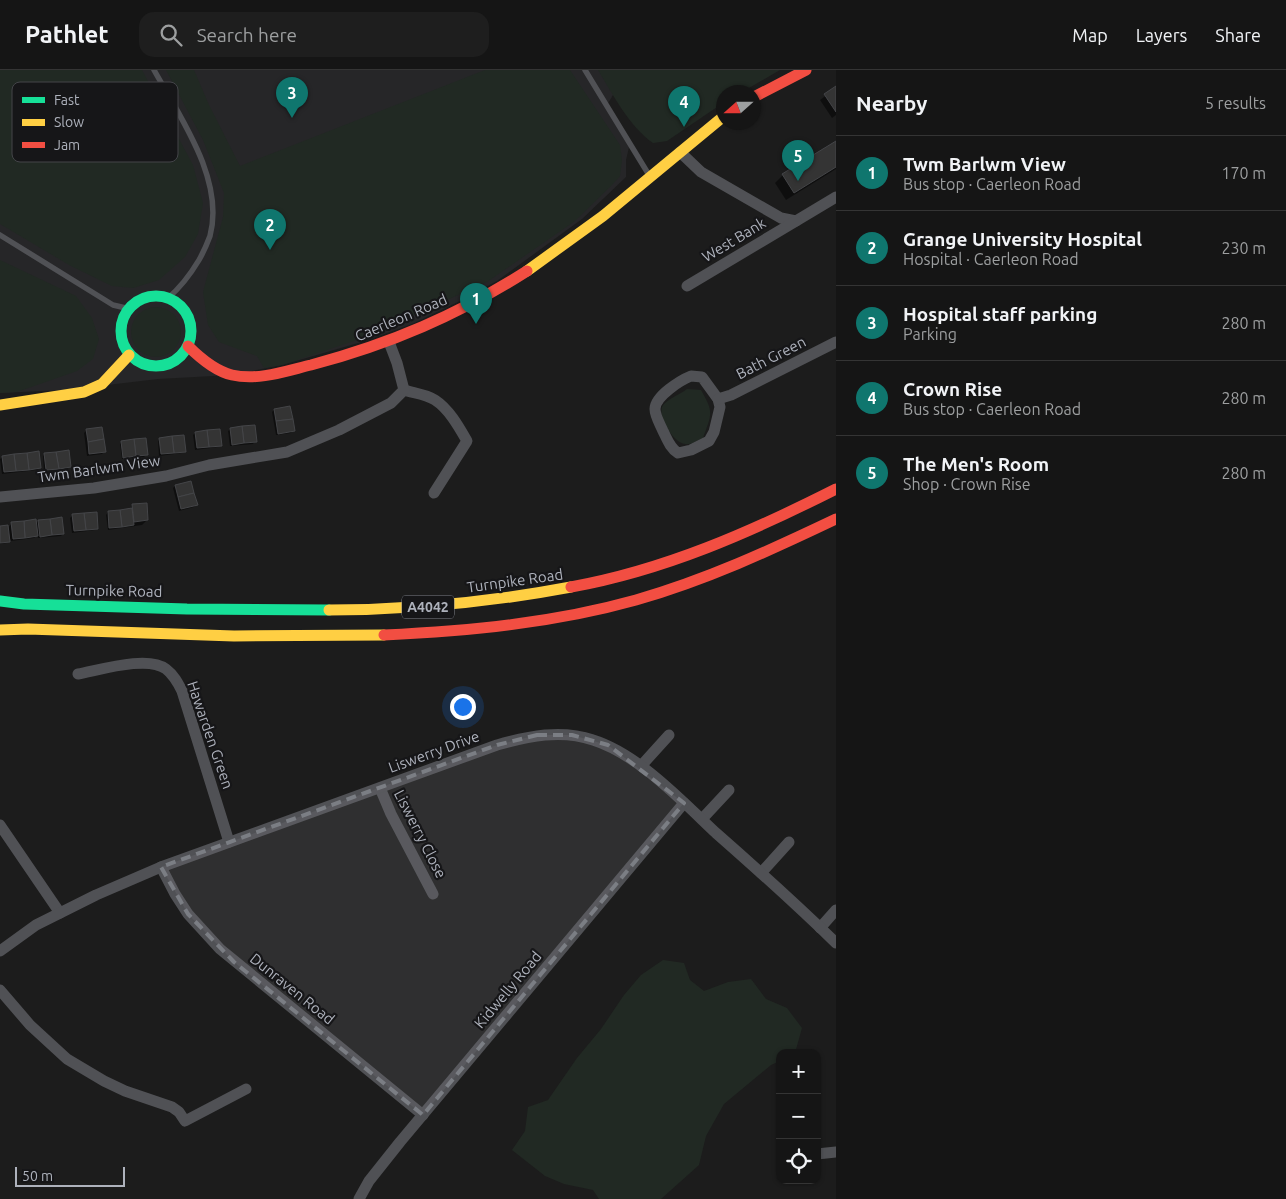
<!DOCTYPE html>
<html lang="en">
<head>
<meta charset="utf-8">
<style>
  body { margin:0; font-family:Ubuntu,sans-serif; background:#1e1e1e; color:#f1f3f6 }
  .controls { position:absolute; right:15px; bottom:15px; display:grid; overflow:hidden; border-radius:10px; box-shadow:0 1px 4px #0004 }
  .controls button { width:45px; height:45px; display:grid; place-items:center; padding:0; border:0; border-bottom:1px solid #343434; background:#151515; color:#f1f3f6; font:25px sans-serif }
  .compass { position:absolute; left:716px; top:15px; width:45px; height:45px; border-radius:50%; background:#151515; box-shadow:0 1px 4px #0004; rotate:249deg }
  .scale { position:absolute; left:15px; bottom:12px; width:110px; box-sizing:border-box; padding-left:5px; border:2px solid #aeb2bc; border-top:0; font-size:14px; line-height:18px; white-space:nowrap; color:#aeb2bc; -webkit-text-stroke:4px #161618; paint-order:stroke }
  .you { position:absolute; left:462px; top:636px; width:18px; height:18px; margin:-12px; border:4px solid #fff; border-radius:50%; background:#1a73e8; box-shadow:0 0 0 8px #1a73e833 }
  .badge { display:grid; place-items:center; width:32px; height:32px; border-radius:50%; background:#0f766e; color:#fff; font-size:16px; font-weight:700 }
  .pin { position:absolute; translate:-50% -41px; filter:drop-shadow(0 1px 2px #0008) }
  .pin::after { content:''; position:absolute; top:26px; width:18px; height:15px; background:inherit; clip-path:polygon(0 0,100% 0,50% 100%) }
  .list { margin:0; padding:0; list-style:none }
  h2 { display:flex; justify-content:space-between; align-items:center; height:65px; margin:0; padding:0 20px; font-size:21px }
  h2 small { font-size:16px; font-weight:400; color:#9d9fa0 }
  .list li { display:grid; grid-template-columns:32px 1fr auto; gap:15px; align-items:center; box-sizing:border-box; height:75px; padding:0 20px; border-top:1px solid #343434 }
  .list b { display:block; font-size:19px; white-space:nowrap }
  .list p { margin:0; font-size:16px; white-space:nowrap; color:#9d9fa0 }
  .list em { font-size:16px; font-style:normal; color:#9d9fa0 }
  .icon { flex:none; width:28px; height:28px; fill:none; stroke:currentColor; stroke-width:2; stroke-linecap:round; stroke-linejoin:round }
  .map { position:relative; flex:none; width:836px; height:1129px; overflow:hidden }
  header { display:flex; align-items:center; gap:30px; box-sizing:border-box; height:70px; padding:0 25px; background:#151515; border-bottom:1px solid #343434 }
  header strong { font-size:24px }
  nav { display:flex; gap:28px; margin-inline-start:auto; font-size:18px }
  .search { width:350px; height:45px; background:#1e1e1e; display:flex; align-items:center; gap:12px; box-sizing:border-box; padding:0 18px; border-radius:15px; color:#9d9fa0; font-size:19px }
  main { display:flex }
  aside { flex:1; background:#151515 }
  .map>svg:first-child { display:block }
</style>
</head>
<body>
<header>
<strong>Pathlet</strong>
<div class="search"><svg class="icon" aria-label="search" viewBox="0 0 24 24"><circle cx="10" cy="10" r="6"/><path d="M15 15l6 6"/></svg>Search here</div>
<nav><a>Map</a><a>Layers</a><a>Share</a></nav>
</header>
<main>
<div class="map">
<svg width="836" height="1129" viewBox="0 0 836 1129">
  <rect width="100%" height="100%" fill="#1c1c1c"/>
  <path fill="#262628" d="M0,0H651L613,25L607,35L630,73L626,90V107L582,149L497,211L460,231L412,254L365,271L282,295L232,305L158,309L65,320L0,323Z"/>
  <g fill="#212923">
    <path d="M0,0H142L193,95L203,133L198,164L185,187L159,210L133,218L112,216L69,195L0,154Z"/>
    <path d="M166,0H194L209,35L240,96L485,0H570L620,75L622,90L620,106L612,115L575,151L487,212L360,269L282,295L264,298L257,286L219,272L208,255L203,222L223,147L224,123L203,70Z"/>
    <path d="M598,0H780L742,22H724L723,33L667,71L653,73C629,56 613,25 598,0Z"/>
    <path d="M0,190L76,226L92,248L99,269L93,289L77,301L17,322L0,323Z"/>
    <circle cx="156" cy="262" r="25"/>
    <path d="M687,319L701,320C714,343 712,343 703,368C697,371 691,375 685,374C674,373 658,348 662,337C665,330 681,324 687,319Z"/>
    <path d="M663,890L684,893L690,910L704,921L728,912L751,909L766,929L787,938L802,958L795,983H780V991L771,995L724,1034L706,1066L699,1095L661,1129H599L593,1120L564,1114L545,1106L512,1080L525,1061L528,1037L548,1030L577,988L601,959L624,925L641,905Z"/>
  </g>
  <g fill="#0007">
    <path d="M836,18V45L832,48L820,30Z"/>
    <path d="M836,73V99L786,130L775,113L783,105Z"/>
    <path d="M274,340L293,360L291,363L276,365L272,342Z"/>
    <path d="M231,359L255,371L253,374L230,376L228,361Z"/>
    <path d="M86,361L105,381L102,384L87,386L84,363Z"/>
    <path d="M195,363L220,375L218,377L195,380L193,365Z"/>
    <path d="M160,369L185,381L182,383L159,386L158,371Z"/>
    <path d="M122,372L147,384L144,387L122,389L120,374Z"/>
    <path d="M45,384L70,397L67,399L44,401L43,386Z"/>
    <path d="M3,387L40,398L37,400L2,404L0,389Z"/>
    <path d="M175,416L196,435L194,437L179,441L173,418Z"/>
    <path d="M133,436L147,450L142,455L108,460L106,445L108,442L128,440Z"/>
    <path d="M72,446L97,458L95,460L72,463L70,448Z"/>
    <path d="M38,451L63,464L61,466L38,468L37,465L34,468L11,471V469L7,473L0,474V457L8,458L12,453L35,454Z"/>
  </g>
  <g fill="#343434" stroke="#444548">
    <path d="M836,16V42L824,24Z"/>
    <path d="M836,71V97L794,123L782,104Z"/>
    <path d="M290,336L293,349L276,351L274,339Z"/>
    <path d="M293,349L295,361L278,364L276,351Z"/>
    <path d="M255,355L257,372L244,373L242,356Z"/>
    <path d="M242,356L244,373L232,375L230,358Z"/>
    <path d="M102,357L104,369L88,372L86,359Z"/>
    <path d="M220,359L222,376L209,377L207,360Z"/>
    <path d="M207,360L209,377L197,378L195,362Z"/>
    <path d="M184,365L186,382L174,383L172,366Z"/>
    <path d="M172,366L174,383L161,384L159,368Z"/>
    <path d="M146,368L148,385L136,386L134,369Z"/>
    <path d="M104,369L106,382L89,384L88,372Z"/>
    <path d="M134,369L136,386L123,388L121,371Z"/>
    <path d="M69,380L71,397L59,399L56,382Z"/>
    <path d="M39,381L41,398L29,400L27,383Z"/>
    <path d="M56,382L59,399L46,400L44,383Z"/>
    <path d="M27,383L29,400L16,401L14,384Z"/>
    <path d="M14,384L16,401L4,402L2,386Z"/>
    <path d="M191,411L194,423L178,427L175,415Z"/>
    <path d="M194,423L198,435L181,439L178,427Z"/>
    <path d="M147,433L148,450L134,452L132,434Z"/>
    <path d="M132,438L134,455L122,457L120,440Z"/>
    <path d="M120,440L122,457L109,458L108,441Z"/>
    <path d="M97,442L98,459L86,460L84,443Z"/>
    <path d="M84,443L86,460L74,461L72,444Z"/>
    <path d="M62,447L64,464L52,465L50,449Z"/>
    <path d="M36,449L38,466L25,468L24,451Z"/>
    <path d="M50,449L52,465L40,467L38,450Z"/>
    <path d="M24,451L25,468L13,469L11,452Z"/>
    <path d="M8,455L10,472L0,473V456Z"/>
  </g>
  <g fill="none" stroke-linecap="round" stroke-linejoin="round">
    <g stroke="#505155" stroke-width="5.5">
      <path d="M154,0C180,47 225,110 210,166C207,174 203,183 199,190C190,205 181,217 168,228"/>
      <path d="M585,0L649,105"/>
      <path d="M0,165L113,235L130,239"/>
    </g>
    <g stroke="#505155" stroke-width="11">
      <path d="M680,82L701,102L781,148L796,151L836,127"/>
      <path d="M687,216L796,151"/>
      <path d="M691,306L702,307L718,329L720,337L714,362L709,371L691,380L678,383C670,378 667,369 663,361C660,354 655,346 655,339C655,326 681,310 691,306Z"/>
      <path d="M404,320C413,323 426,324 435,330C449,339 459,357 467,371L434,423"/>
      <path d="M718,329L731,325L836,272"/>
      <path d="M0,427L94,418L166,406L209,395L287,382L339,360L391,333L404,320L397,293L389,272"/>
      <path d="M78,604C100,600 148,585 166,599C174,605 178,613 182,621L229,772"/>
      <path d="M641,696L669,665"/>
      <path d="M380,718L391,744L433,824"/>
      <path d="M702,749L729,720"/>
      <path d="M0,755L60,843"/>
      <path d="M161,797L175,824L188,844L220,879L423,1045"/>
      <path d="M761,803L789,772"/>
      <path d="M820,858L836,840"/>
      <path d="M0,881L36,855L96,825L161,797L497,675C529,666 561,659 593,670C638,684 682,731 716,763C757,799 797,835 836,873"/>
      <path d="M0,920L30,955L67,989L104,1011L125,1021L172,1037L179,1042L185,1051L246,1019"/>
      <path d="M817,1084L836,1082"/>
      <path d="M359,1129L369,1111L400,1072L684,733"/>
    </g>
    <g stroke="#16e098" stroke-width="11">
      <circle cx="156" cy="261" r="35"/>
      <path d="M0,531L24,534L187,539L329,540"/>
    </g>
    <g stroke="#ffcf43" stroke-width="11">
      <path d="M527,201L603,146L724,46"/>
      <path d="M0,335L84,322L102,314L129,285"/>
      <path d="M329,540C411,540 491,532 571,517"/>
      <path d="M0,560L28,559L234,566L384,565"/>
    </g>
    <g stroke="#f24e42" stroke-width="11">
      <path d="M754,27L806,0"/>
      <path d="M188,276C200,288 215,301 232,305C258,311 286,301 311,295C390,274 458,245 527,201"/>
      <path d="M571,517C665,500 751,462 836,419"/>
      <path d="M384,565C469,561 554,553 636,530C706,510 771,480 836,449"/>
    </g>
  </g>
  <path fill="#7b7e84" fill-opacity="0.2" stroke="#7b7e84" stroke-width="4" stroke-dasharray="10 6" stroke-linejoin="round" d="M537,665H572L608,675L684,733L423,1045L234,892L188,844L161,797L497,675Z"/>
  <g text-anchor="middle" stroke-width="4.5" stroke-linejoin="round" paint-order="stroke">
    <rect fill="#161618" stroke="#80838b" stroke-width="1" x="402" y="525.5" width="52" height="23" rx="4"/>
    <g font-size="14" font-weight="bold" fill="#aeb2bc">
      <text x="428" y="542">A4042</text>
    </g>
    <g font-size="15" fill="#aeb2bc" stroke="#161618">
      <text transform="translate(734 170) rotate(-31)" y="5">West Bank</text>
      <text transform="translate(401 248) rotate(-23)" y="5">Caerleon Road</text>
      <text transform="translate(771 288) rotate(-27)" y="5">Bath Green</text>
      <text transform="translate(99 399) rotate(-8)" y="5">Twm Barlwm View</text>
      <text transform="translate(515 511) rotate(-8)" y="5">Turnpike Road</text>
      <text transform="translate(114 521) rotate(1)" y="5">Turnpike Road</text>
      <text transform="translate(210 665) rotate(71)" y="5">Hawarden Green</text>
      <text transform="translate(434 682) rotate(-20)" y="5">Liswerry Drive</text>
      <text transform="translate(420 764) rotate(63)" y="5">Liswerry Close</text>
      <text transform="translate(292 919) rotate(39)" y="5">Dunraven Road</text>
      <text transform="translate(508 920) rotate(-50)" y="5">Kidwelly Road</text>
    </g>
  </g>
  <rect x="12" y="12" width="166" height="80" rx="8" fill="#161618" stroke="#444549" stroke-width="1"/>
  <rect x="22" y="27" width="23" height="6" fill="#16e098"/>
  <rect x="22" y="49" width="23" height="7" fill="#ffcf43"/>
  <rect x="22" y="72" width="23" height="6" fill="#f24e42"/>
  <g font-size="14" fill="#aeb2bc">
    <text x="54" y="35">Fast</text>
    <text x="54" y="57">Slow</text>
    <text x="54" y="80">Jam</text>
  </g>
</svg>
<div class="controls">
<button>+</button>
<button>−</button>
<button><svg class="icon" aria-label="locate" viewBox="0 0 24 24"><circle cx="12" cy="12" r="6"/><path d="M12 2v4M12 18v4M2 12h4M18 12h4"/></svg></button>
</div>
<svg class="compass" viewBox="-18 -18 36 36"><path d="M0-13l5 13h-10z" fill="#e53935"/><path d="M0 13l5-13h-10z" fill="#9d9fa0"/></svg>
<div class="scale">50 m</div>
<div class="you"></div>
<div class="pin badge" style="left:476px;top:254px">1</div>
<div class="pin badge" style="left:270px;top:180px">2</div>
<div class="pin badge" style="left:292px;top:48px">3</div>
<div class="pin badge" style="left:684px;top:57px">4</div>
<div class="pin badge" style="left:798px;top:111px">5</div>
</div>
<aside>
<h2>Nearby<small>5 results</small></h2>
<ul class="list">
<li><span class="badge">1</span><div><b>Twm Barlwm View</b><p>Bus stop · Caerleon Road</p></div><em>170 m</em></li>
<li><span class="badge">2</span><div><b>Grange University Hospital</b><p>Hospital · Caerleon Road</p></div><em>230 m</em></li>
<li><span class="badge">3</span><div><b>Hospital staff parking</b><p>Parking</p></div><em>280 m</em></li>
<li><span class="badge">4</span><div><b>Crown Rise</b><p>Bus stop · Caerleon Road</p></div><em>280 m</em></li>
<li><span class="badge">5</span><div><b>The Men's Room</b><p>Shop · Crown Rise</p></div><em>280 m</em></li>
</ul>
</aside>
</main>
</body>
</html>
